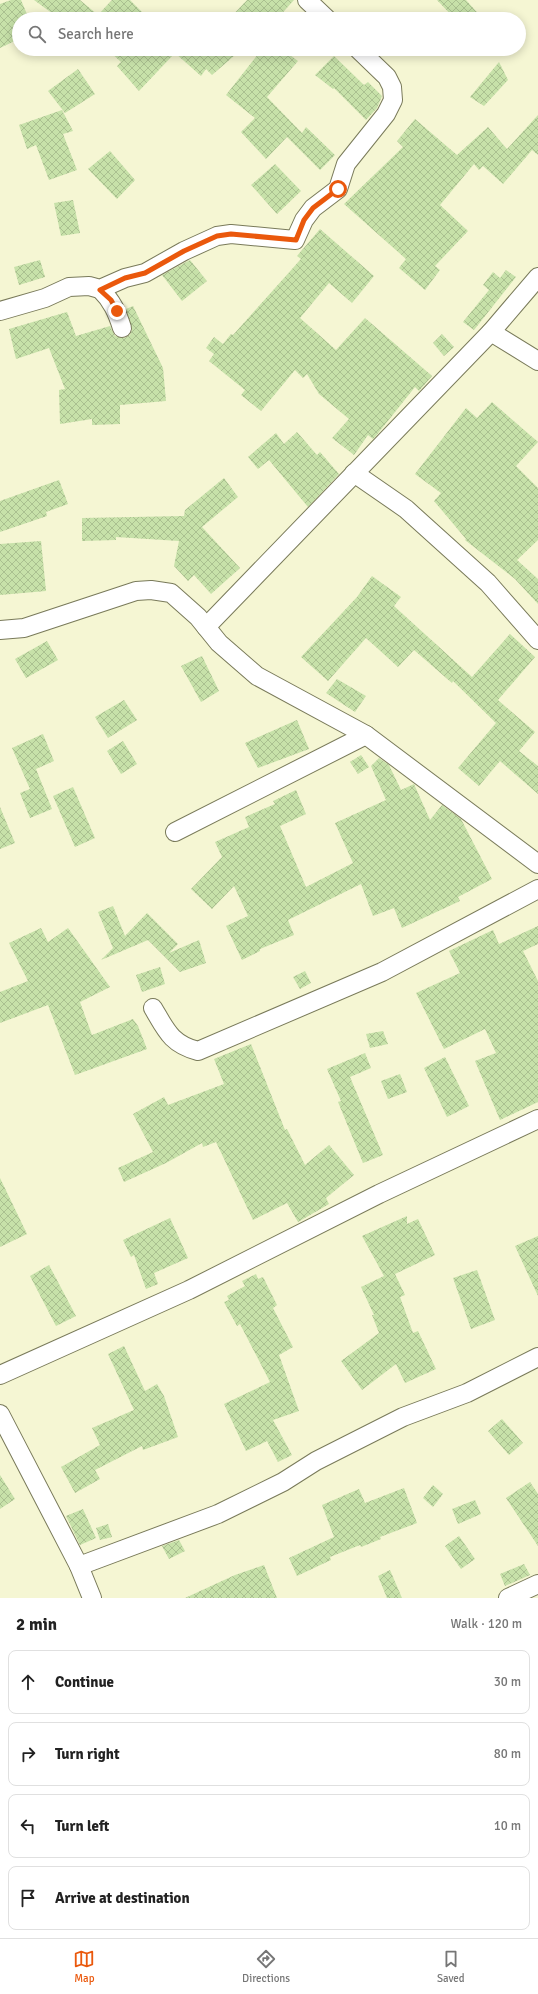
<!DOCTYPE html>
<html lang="en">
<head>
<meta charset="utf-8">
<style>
  body { margin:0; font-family:Signika,sans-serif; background:#f6f6f6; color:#222 }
  .stop { position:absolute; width:12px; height:12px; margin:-9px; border:3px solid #ea580c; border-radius:50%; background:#fff }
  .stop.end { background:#ea580c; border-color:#fff; box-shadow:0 1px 4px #0008 }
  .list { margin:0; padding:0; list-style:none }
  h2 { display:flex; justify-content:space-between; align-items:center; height:52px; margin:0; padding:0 16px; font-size:17px }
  h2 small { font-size:13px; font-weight:400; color:#767676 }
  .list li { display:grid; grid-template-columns:26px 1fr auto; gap:12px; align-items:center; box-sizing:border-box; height:64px; margin:0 8px 8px; padding:0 8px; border:1px solid #e0e0e0; border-radius:8px }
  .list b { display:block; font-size:15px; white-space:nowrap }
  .list em { font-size:13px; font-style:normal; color:#767676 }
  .icon { flex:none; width:22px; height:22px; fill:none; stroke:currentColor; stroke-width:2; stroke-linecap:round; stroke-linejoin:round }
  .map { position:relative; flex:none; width:538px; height:1598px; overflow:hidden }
  .search { position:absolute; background:#fff; box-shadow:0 2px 10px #0003; left:12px; right:12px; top:12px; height:44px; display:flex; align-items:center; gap:10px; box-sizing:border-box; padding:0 14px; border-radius:22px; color:#767676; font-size:15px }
  .sheet { height:340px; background:#fff }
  nav { display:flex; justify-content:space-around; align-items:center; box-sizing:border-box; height:56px; border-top:1px solid #e0e0e0; background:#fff; font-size:11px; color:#767676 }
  nav a { display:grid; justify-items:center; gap:2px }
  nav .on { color:#ea580c }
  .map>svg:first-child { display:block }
</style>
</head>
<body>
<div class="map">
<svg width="538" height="1598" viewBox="0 0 538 1598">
  <defs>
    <pattern id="building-cross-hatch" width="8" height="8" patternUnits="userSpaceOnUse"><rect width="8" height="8" fill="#c7e1a9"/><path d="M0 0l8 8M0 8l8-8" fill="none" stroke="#aac090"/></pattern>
  </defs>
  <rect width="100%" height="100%" fill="#f5f6d3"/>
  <g fill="url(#building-cross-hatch)">
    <path d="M11,0H21L29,19H19V39L0,48V4Z"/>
    <path d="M34,0H80L98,15L112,0H130L149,19H60Z"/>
    <path d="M247,0H294L277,19H229Z"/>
    <path d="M437,0H466L483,19H455Z"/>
    <path d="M107,49H242L212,75L206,69L201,76L175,53L139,91L117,66L121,62Z"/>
    <path d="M262,49H282L298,61L267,97L302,133L306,127L335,155L320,170L287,137L266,159L241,132L255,118L226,95Z"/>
    <path d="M334,56L364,85L368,82L382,96L377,108L366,120L334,88L333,89L315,75Z"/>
    <path d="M499,62L508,80L484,106L470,97Z"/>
    <path d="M78,69L95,94L65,113L48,91Z"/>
    <path d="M62,110L73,131L63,134L77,170L49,180L36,145L27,149L19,125Z"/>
    <path d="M538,115V155L532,150L503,184L483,166L479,170L474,164L440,205L468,231L435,266L440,270L425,290L399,268L406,259L344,204L403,147L397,141L415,119L457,155L488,127L507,149Z"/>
    <path d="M110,151L135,180L117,199L88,169Z"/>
    <path d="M275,164L301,191L277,214L251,185Z"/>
    <path d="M73,200L80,233L61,236L54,203Z"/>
    <path d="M320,229L374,276L352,303L329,283L300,318L336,350L365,318L432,376L419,391L415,387L375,437L373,439L368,435L354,455L332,438L349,419L319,394L307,374L303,378L295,370L261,411L241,395L245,390L209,361L214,354L206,348L214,337L223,344L231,334L233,335L301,259L297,256Z"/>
    <path d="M40,260L45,277L19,285L14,267Z"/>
    <path d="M190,260L207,281L182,301L162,275Z"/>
    <path d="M506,270L516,277L474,330L463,322L489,290L483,285L493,272L500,278Z"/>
    <path d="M133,306L163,368L166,401L120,405V424L92,425V419L60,424L59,390L65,389L49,348L16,359L9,329L67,312L76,336L110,326L115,336L125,338L130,335L132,330L126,309Z"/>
    <path d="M442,334L454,347L444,356L433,343Z"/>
    <path d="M492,402L538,442L516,466L538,488V540L517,560L538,579V604L515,579L465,540L466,539L434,501L441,493L415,474L466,408L477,418Z"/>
    <path d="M297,432L317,455L320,452L339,474L308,507L269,460L258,469L248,457L276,433L284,444Z"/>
    <path d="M224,478L238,497L202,527L240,568L211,594L194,575L188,581L174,566L179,541L116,537V540L82,541V518L184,516L185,510Z"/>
    <path d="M59,480L68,504L46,512L47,516L0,532V501Z"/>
    <path d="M41,541L46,591L0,595V544Z"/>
    <path d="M372,576L401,597L394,606L472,677L510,634L535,657L498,700L535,732L519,751L538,766V794L500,761L479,786L458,768L496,723L453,681L452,683L414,650L398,667L366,638L328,681L301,657L357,597Z"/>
    <path d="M47,641L58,660L26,678L15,659Z"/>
    <path d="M202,656L219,691L201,702L181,666Z"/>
    <path d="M337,679L366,696L355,712L326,693Z"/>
    <path d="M124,700L137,720L108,738L95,717Z"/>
    <path d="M297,720L309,749L258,768L245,743Z"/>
    <path d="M43,734L54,761L36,769L52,809L30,818L20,793L30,789L12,748Z"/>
    <path d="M123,741L137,764L121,774L107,751Z"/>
    <path d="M361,755L369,767L358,774L350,762Z"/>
    <path d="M379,758L389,765L401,790L414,784L430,820L442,805L461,819L492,879L458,897L460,901L402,928L394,908L373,916L361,884L288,920L294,935L260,949V951L242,960L226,926L248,916L234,886L212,909L191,889L222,857L215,842L249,827L245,817L275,804L273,801L296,790L306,814L280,826L306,887L353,863L335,823L386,800L371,766Z"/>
    <path d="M73,787L95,838L75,847L53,796Z"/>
    <path d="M0,807L15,843L0,849Z"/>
    <path d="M113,906L125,936L147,913L178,944L169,953L199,940L206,963L180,972L148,940L101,960L113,948L98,912Z"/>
    <path d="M538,926V944L523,951L538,981V1102L500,1120L475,1061L496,1053L485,1029L444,1049L416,993L460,973L449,951L493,930L499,944Z"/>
    <path d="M41,928L48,942L68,928L110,987L80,1002L92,1035L133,1019L138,1026L147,1049L75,1075L48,1005L0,1023V992L28,981L9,943Z"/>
    <path d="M160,967L165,984L142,992L136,975Z"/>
    <path d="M305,971L311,983L300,989L293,977Z"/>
    <path d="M383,1031L388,1044L370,1048L366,1034Z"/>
    <path d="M251,1044L285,1130L287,1129L305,1165L329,1145L354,1175L326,1198L329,1204L298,1222L287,1203L253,1220L216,1142L203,1147L202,1143L166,1163L124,1182L118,1168L153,1152L133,1114L164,1097L168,1105L224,1084L214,1059Z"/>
    <path d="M365,1053L371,1068L350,1077L383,1155L363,1163L338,1102L341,1101L327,1069Z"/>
    <path d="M445,1057L469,1106L447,1117L424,1068Z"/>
    <path d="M400,1074L407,1092L388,1099L381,1081Z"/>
    <path d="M0,1178L27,1234L0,1247Z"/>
    <path d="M407,1216V1224L418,1219L435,1255L395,1274L405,1295L400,1297L413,1333L418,1331L436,1369L405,1383L396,1364L362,1390L341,1361L379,1333L372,1315H374L361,1287L384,1276L362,1236Z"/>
    <path d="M170,1218L188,1258L154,1273L158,1284L146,1289L134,1255L131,1257L123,1240Z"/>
    <path d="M538,1236V1296L515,1246Z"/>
    <path d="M49,1265L76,1316L56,1326L30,1276Z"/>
    <path d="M477,1270L495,1320L471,1329L453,1278Z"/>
    <path d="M256,1274L258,1279L263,1277L277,1305L273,1308L293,1347L279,1355L299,1411L273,1420L292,1455L278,1462L267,1441L246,1451L224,1404L270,1382L240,1324L237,1326L224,1302L229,1300L227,1296L245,1286L242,1281Z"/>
    <path d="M124,1346L145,1391L157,1384L164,1396L178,1437L143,1450L142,1446L95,1470L100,1479L75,1493L61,1467L100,1445L92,1428L134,1410L108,1354Z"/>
    <path d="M502,1419L523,1443L509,1455L488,1431Z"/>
    <path d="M0,1475L15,1499L0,1509Z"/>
    <path d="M530,1482L538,1494V1546L506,1498Z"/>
    <path d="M433,1485L443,1494L433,1507L423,1498Z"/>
    <path d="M404,1488L417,1523L380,1537L381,1539L361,1547L360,1545L330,1557L331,1560L297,1576L289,1558L334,1537L322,1505L359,1489L365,1503Z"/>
    <path d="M475,1500L481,1514L458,1524L452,1509Z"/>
    <path d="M83,1509L96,1538L80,1545L66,1516Z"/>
    <path d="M108,1524L112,1537L100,1540L96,1528Z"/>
    <path d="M459,1536L475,1559L461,1569L445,1546Z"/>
    <path d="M179,1540L185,1551L169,1559L162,1546Z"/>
    <path d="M524,1564L530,1575L505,1586L500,1574Z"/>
    <path d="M264,1565L277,1598H185L235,1575Z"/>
    <path d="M390,1570L402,1598H387L378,1576Z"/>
  </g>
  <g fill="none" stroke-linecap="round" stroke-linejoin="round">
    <defs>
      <g id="street">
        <path d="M307,0L327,19"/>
        <path d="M100,289C112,301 117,312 122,328"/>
        <path d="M0,311L45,298L69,287L89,286L100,289L125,278L145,273L184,251L217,236L231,234L295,240L304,220L313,208L338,189L346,164L386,114L393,100L392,87L387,77L358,49"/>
        <path d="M491,332L538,361"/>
        <path d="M354,473L406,509L488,583L538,640"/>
        <path d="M206,627L491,332L538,277"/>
        <path d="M0,630L24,628L136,591L151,590L171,593L198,617L219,643L257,676L366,735L538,864"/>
        <path d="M175,832L366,735"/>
        <path d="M153,1008C166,1030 171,1044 198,1051L382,972L538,889"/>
        <path d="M0,1375L189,1290L379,1194L538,1119"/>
        <path d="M0,1414L79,1566L92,1598"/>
        <path d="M79,1566L218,1514L283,1482L316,1461L403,1417L467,1393L538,1357"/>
        <path d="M508,1598L538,1584"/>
      </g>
    </defs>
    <use href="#street" stroke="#797a5a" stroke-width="20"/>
    <use href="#street" stroke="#fff" stroke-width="18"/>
  </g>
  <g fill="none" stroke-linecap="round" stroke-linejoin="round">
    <path stroke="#ea580c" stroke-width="5" d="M117,311L111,300L100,290L125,278L145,273L184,251L217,236L231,234L296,240L304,220L313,208L338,189"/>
  </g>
</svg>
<div class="stop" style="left:338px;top:189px"></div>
<div class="stop end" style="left:117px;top:311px"></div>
<div class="search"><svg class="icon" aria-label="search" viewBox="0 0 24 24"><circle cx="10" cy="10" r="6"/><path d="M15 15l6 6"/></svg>Search here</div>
</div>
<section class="sheet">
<h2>2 min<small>Walk · 120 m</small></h2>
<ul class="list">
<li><svg class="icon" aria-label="ahead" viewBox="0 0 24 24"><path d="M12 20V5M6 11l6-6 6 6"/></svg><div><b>Continue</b></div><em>30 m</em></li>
<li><svg class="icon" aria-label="right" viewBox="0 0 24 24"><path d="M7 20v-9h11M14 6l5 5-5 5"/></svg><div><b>Turn right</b></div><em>80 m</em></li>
<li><svg class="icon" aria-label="left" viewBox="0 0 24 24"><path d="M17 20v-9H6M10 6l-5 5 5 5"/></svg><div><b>Turn left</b></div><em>10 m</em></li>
<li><svg class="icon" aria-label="arrive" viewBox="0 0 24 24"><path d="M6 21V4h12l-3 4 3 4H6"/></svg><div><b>Arrive at destination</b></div></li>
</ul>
</section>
<nav>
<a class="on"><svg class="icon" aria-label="map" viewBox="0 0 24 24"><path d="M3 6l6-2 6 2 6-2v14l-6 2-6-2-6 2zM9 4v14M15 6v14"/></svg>Map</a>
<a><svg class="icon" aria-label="directions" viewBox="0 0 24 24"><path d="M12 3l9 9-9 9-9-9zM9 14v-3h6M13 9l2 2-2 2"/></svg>Directions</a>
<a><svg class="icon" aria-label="saved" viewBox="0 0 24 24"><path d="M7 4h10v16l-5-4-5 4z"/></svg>Saved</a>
</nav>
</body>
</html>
